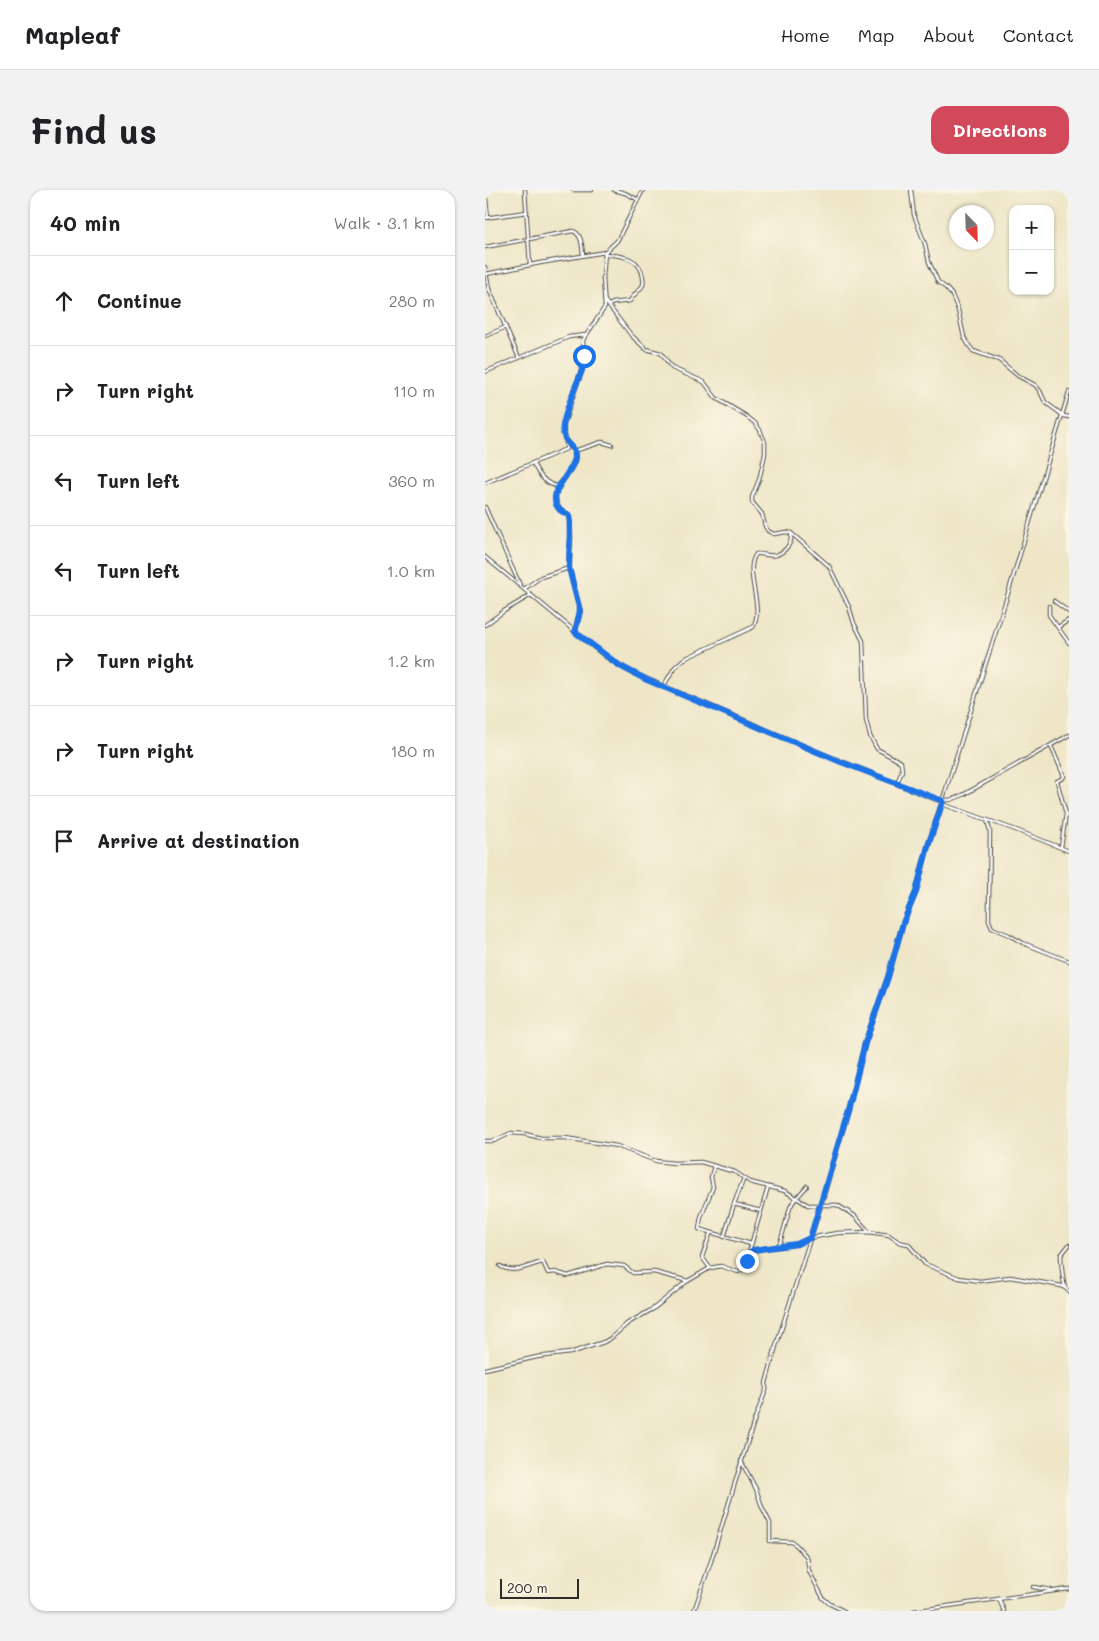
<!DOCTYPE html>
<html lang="en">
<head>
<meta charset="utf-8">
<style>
  body { margin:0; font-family:Mali,sans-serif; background:#f2f2f2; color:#202124 }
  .controls { position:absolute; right:15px; top:15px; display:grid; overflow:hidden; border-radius:10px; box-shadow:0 1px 4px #0004 }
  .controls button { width:45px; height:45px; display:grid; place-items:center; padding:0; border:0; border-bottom:1px solid #e0e0e0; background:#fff; color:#202124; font:25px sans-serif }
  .compass { position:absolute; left:464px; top:15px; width:45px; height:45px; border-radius:50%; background:#fff; box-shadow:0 1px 4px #0004; rotate:157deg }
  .scale { position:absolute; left:15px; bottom:12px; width:79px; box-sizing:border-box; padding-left:5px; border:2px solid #2b2b2b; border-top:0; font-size:14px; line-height:18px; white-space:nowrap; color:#2b2b2b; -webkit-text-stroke:4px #fcf5e5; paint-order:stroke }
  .stop { position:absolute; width:15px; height:15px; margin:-11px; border:4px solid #1a73e8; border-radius:50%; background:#fff }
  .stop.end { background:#1a73e8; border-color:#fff; box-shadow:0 1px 5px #0008 }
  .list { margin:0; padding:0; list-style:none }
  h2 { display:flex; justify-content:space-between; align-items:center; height:65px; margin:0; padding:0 20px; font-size:21px }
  h2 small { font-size:16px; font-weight:400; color:#757577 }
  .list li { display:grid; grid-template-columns:32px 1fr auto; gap:15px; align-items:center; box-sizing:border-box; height:90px; padding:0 20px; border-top:1px solid #e0e0e0 }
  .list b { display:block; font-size:19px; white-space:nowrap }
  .list em { font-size:16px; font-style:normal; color:#757577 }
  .icon { flex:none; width:28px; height:28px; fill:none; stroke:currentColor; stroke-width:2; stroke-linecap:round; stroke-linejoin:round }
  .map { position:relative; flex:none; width:584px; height:1421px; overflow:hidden; border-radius:15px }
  header { display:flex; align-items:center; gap:30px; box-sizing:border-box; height:70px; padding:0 25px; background:#fff; border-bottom:1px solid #e0e0e0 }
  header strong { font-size:24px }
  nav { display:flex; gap:28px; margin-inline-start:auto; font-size:18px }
  .intro { display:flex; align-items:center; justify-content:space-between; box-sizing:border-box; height:120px; padding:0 30px }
  h1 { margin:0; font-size:35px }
  .button { padding:12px 22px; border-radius:15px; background:#d1495b; color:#fff; font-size:18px; font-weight:700 }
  main { display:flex; gap:30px; padding:0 30px }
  aside { flex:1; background:#fff; border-radius:15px; box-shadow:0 1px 4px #0004 }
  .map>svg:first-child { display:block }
</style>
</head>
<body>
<header>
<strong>Mapleaf</strong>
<nav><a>Home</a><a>Map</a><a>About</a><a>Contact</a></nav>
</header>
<div class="intro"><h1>Find us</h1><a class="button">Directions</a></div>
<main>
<aside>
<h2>40 min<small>Walk · 3.1 km</small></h2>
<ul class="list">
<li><svg class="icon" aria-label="ahead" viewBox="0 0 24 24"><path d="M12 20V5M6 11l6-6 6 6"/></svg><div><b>Continue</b></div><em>280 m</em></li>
<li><svg class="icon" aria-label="right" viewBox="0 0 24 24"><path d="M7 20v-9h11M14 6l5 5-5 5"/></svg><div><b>Turn right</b></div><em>110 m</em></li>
<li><svg class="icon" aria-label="left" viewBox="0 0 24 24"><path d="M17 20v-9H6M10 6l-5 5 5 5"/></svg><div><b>Turn left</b></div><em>360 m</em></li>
<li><svg class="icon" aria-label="left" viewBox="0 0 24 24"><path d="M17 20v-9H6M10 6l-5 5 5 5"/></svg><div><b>Turn left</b></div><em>1.0 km</em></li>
<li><svg class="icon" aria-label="right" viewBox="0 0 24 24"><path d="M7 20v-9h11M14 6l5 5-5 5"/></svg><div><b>Turn right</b></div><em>1.2 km</em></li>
<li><svg class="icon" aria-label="right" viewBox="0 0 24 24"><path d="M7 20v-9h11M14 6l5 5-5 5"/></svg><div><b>Turn right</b></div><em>180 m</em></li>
<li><svg class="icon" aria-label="arrive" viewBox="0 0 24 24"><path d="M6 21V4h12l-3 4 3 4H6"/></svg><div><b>Arrive at destination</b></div></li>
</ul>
</aside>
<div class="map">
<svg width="584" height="1421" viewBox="0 0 584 1421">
  <rect width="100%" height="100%" fill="#fcf5e5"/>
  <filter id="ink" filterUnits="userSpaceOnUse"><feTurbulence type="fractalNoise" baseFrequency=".02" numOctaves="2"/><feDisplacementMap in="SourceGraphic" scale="10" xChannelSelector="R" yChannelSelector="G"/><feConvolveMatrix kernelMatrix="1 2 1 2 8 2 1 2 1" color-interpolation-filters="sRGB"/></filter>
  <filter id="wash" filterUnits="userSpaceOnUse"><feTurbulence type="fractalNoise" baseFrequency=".0096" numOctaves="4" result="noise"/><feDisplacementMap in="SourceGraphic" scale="20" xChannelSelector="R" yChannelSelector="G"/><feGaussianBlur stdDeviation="1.12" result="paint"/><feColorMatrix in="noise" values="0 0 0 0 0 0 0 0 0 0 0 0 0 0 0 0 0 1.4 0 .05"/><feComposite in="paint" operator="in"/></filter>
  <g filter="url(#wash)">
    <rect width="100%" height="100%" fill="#eee6c7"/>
  </g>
  <g filter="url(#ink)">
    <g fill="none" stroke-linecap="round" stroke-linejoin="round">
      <defs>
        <g id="minor">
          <path d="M0,0L3,28"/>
          <path d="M40,0L45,75"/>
          <path d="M88,0H107"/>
          <path d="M129,0L140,3L152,9"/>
          <path d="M426,0L429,25L440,54L444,72L453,92L461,98L467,105L473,120L479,147L483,154L488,161L514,170L533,186L550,195L555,201L560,212L579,226L584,227"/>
          <path d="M0,28L42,22"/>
          <path d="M0,57L88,41C97,44 97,56 98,65"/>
          <path d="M120,64C137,66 155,67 158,87C158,90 159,92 158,95C155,100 148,105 145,111L128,113L124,115"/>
          <path d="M0,77L4,99L34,168"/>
          <path d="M1,84L55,73L120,62"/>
          <path d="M120,111L146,145L161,159L176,163L187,178L219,192L231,208L261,226L270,233L275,240L280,252V264L274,290L267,307V312L277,324L280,336L283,341L289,344L301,342L306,343L344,376L364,417L369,433L378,451L381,530L385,546L392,559L416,572L417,581L412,593"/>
          <path d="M0,146L21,137"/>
          <path d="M0,182L84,147L100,145"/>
          <path d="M82,252C109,280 56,290 75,320L83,324L86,347L84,378L95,421L90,441"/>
          <path d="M89,261L117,252L127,255"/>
          <path d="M48,273C53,284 60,295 73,296"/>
          <path d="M0,293L81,259C83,251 78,244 78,236L99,173L98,150L120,117L118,88L120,62L132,51L158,0"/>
          <path d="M0,317L35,395"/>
          <path d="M0,367L121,467L148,483L329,560L452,610H465L478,605L584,545"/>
          <path d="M39,399L56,387L84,378"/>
          <path d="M569,411L584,422"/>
          <path d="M564,416V425L584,453"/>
          <path d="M0,435L19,421L46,405"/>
          <path d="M573,437L584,430"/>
          <path d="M178,497L190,477L199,469L268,437C280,417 258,381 271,364C277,363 286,367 291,365C300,362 308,353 306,343"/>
          <path d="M566,556L579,586L578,588L572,591L581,624L576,657"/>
          <path d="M457,614L531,640L584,661"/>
          <path d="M502,630L505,641L504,717V731L507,738L524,745L538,753L584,771"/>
          <path d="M0,951H9L26,943L40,944L56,948H80L132,956L171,971L189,973L216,972L250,982L265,992L300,1001L323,1015H352L370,1026L384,1042"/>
          <path d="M229,976L226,987L228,997L216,1027L214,1039L266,1054"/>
          <path d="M249,1014L276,1021"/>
          <path d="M225,1044L217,1067L225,1078"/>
          <path d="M239,1047L249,1014L259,988"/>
          <path d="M292,1056L295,1053L305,1018L308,1012L322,996"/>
          <path d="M264,1062L283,997"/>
          <path d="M15,1076C30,1085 43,1075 58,1072L63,1083L70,1082L83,1086L122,1074L139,1076L148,1083L169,1082L203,1091"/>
          <path d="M580,1097C578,1092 576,1071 576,1065L584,1055"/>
          <path d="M0,1179L52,1167L85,1163L119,1152L126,1148L143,1133L168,1119L201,1092L225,1078L236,1076L253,1082L259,1079L263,1064L269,1060L312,1054L325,1048L352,1043L384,1042L404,1045L414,1052L423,1054L440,1074L474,1088L495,1091L525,1087L577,1096L584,1101"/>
          <path d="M256,1271L271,1299L277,1317L285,1333V1351L307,1352L311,1355L322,1367L324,1381L338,1408L345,1414L359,1421"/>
          <path d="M548,1397L566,1400"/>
          <path d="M514,1409L519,1421"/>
          <path d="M209,1421L226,1371L269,1231L281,1200V1193L291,1156L336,1015L363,921L380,853L403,787L418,733L431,702L443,656L525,397L584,202"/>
          <path d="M428,1421L584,1399"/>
        </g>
      </defs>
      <use href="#minor" stroke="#484742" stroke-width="4.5"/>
      <use href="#minor" stroke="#fff" stroke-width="2.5"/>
    </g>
  </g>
  <g fill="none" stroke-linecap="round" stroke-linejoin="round" filter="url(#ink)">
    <path stroke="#1a73e8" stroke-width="6" d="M99,166C100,177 95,185 91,195C86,208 80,223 78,236C76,253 91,256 90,267C89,283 58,303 75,320C78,323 81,322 84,326L85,332L84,378L95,421L90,442L135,476L162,490L356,572L458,611L443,656L431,702L418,733L403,787L380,853L363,921L325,1048L312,1054L268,1060L263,1064L262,1071"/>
  </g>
</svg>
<div class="controls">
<button>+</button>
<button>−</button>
</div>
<svg class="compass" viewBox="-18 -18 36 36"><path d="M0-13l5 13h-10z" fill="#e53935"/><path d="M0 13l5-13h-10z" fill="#757577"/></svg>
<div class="scale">200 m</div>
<div class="stop" style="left:99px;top:166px"></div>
<div class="stop end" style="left:262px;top:1071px"></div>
</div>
</main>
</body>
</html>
